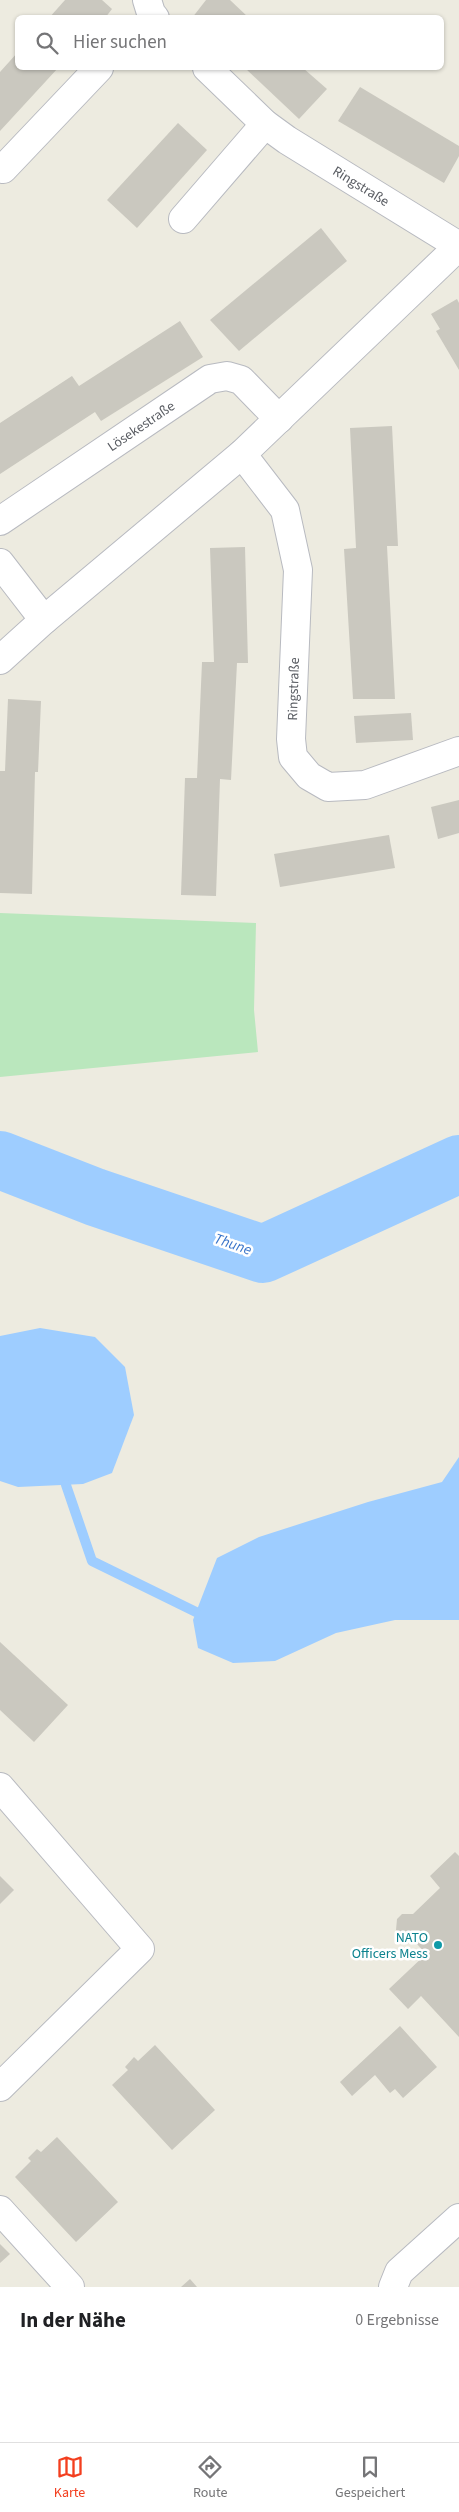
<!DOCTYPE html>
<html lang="de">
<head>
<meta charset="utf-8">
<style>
  body { margin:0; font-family:"Source Sans 3",sans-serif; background:#f6f6f6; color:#202124 }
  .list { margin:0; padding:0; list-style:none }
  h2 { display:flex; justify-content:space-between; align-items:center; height:65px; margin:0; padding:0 20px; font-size:21px }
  h2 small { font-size:16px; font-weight:400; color:#757577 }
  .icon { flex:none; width:28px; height:28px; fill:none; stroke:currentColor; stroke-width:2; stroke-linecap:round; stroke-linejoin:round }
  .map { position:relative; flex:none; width:459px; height:2287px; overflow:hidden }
  .search { position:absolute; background:#fff; box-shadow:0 1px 4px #0004; left:15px; right:15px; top:15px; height:55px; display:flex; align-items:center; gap:12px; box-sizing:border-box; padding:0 18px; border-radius:8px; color:#757577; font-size:19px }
  .sheet { height:155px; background:#fff }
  nav { display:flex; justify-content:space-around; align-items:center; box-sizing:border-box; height:70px; border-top:1px solid #e0e0e0; background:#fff; font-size:14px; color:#757577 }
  nav a { display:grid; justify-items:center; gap:2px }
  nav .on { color:#f33f1f }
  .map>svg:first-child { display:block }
</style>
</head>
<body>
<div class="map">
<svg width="459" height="2287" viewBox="0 0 459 2287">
  <rect width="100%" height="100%" fill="#edebe0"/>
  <path fill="#bae7bd" d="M0,913L256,923L254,1010L258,1052L0,1077Z"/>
  <g fill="#9ecdff">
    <path d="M40,1328L95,1337L125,1367L134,1415L112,1473L83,1484L18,1487L0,1481V1336Z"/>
    <path d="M459,1457V1620H395L336,1633L275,1661L233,1663L198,1648L193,1620L217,1558L259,1537L368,1502L442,1482Z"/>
  </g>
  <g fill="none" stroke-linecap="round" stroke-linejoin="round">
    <path stroke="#9ecdff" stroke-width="10" d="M66,1485L92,1561L196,1612"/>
    <path stroke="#9ecdff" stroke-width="58" d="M0,1160L95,1197L263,1254L459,1164"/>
  </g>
  <g fill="#cac8bf">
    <path d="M65,0H102L112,9L105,18H49Z"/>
    <path d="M206,0H230L249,18H192Z"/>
    <path d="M18,52V68H58L0,131V72Z"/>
    <path d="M245,68H303L327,89L299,119Z"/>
    <path d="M360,87L459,146V156L444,183L338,121Z"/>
    <path d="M178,123L207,150L137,228L107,200Z"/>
    <path d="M321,228L347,261L239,351L210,320Z"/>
    <path d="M457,299L459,303V370L436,331L440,329L431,314Z"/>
    <path d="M180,321L203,357L101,421L95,412L0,474V423L72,376L79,386Z"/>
    <path d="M392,426L398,546H387L395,699H353L344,549L356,548L350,428Z"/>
    <path d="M245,547L248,663H237L231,780L220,779L216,896L181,895L185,778H197L202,662H214L210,548Z"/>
    <path d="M8,699L41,701L38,772H35L32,894L0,893V771H5Z"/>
    <path d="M411,713L413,740L356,743L354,716Z"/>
    <path d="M459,800V833L438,839L431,807Z"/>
    <path d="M389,835L395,868L280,887L274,854Z"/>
    <path d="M0,1642L68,1705L34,1742L0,1710Z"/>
    <path d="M455,1852L459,1856V2037L421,1996L408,2009L389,1989L426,1954L409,1935H401L396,1930L397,1919L402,1914H413L440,1888L430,1876Z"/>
    <path d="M0,1876L14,1890L0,1904Z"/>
    <path d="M400,2026L437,2067L403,2098L395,2089L390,2093L375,2075L352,2096L340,2082Z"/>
    <path d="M155,2045L215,2110L172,2150L112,2085L128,2070L125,2067L134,2057L138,2061Z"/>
    <path d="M57,2137L118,2202L76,2242L15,2177L31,2161L28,2158L37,2149L41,2152Z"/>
    <path d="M0,2244L10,2254L0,2263Z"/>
    <path d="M190,2279L197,2287H181Z"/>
  </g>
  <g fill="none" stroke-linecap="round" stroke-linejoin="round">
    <defs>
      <g id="minor">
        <path d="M147,0L151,13L155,18"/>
        <path id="s1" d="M207,68L265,124L287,140L459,246"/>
        <path d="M3,169L99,68"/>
        <path d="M183,219L265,124"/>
        <path d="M242,454L285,510L298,570L291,739L293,757L309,776L328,787L365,785L459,751"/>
        <path id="s2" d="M0,521L210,379L227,376L241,380L279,419"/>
        <path d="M0,563L44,620"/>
        <path d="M0,660L44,620L242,454L459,246"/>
        <path d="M0,1787L140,1949L0,2087"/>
        <path d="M0,2210L70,2287"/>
        <path d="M393,2287L399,2272L459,2218"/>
      </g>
    </defs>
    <use href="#minor" stroke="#b8bac0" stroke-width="30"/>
    <use href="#minor" stroke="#fff" stroke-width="28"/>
  </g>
  <circle fill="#0f9aa8" stroke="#fff" stroke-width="2" cx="438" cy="1945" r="5"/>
  <g text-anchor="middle" stroke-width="5" stroke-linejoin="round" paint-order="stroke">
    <g font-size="14" fill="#595c62" stroke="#fff">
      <text dy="5" stroke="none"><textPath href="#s1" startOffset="195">Ringstraße</textPath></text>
      <text dy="5" stroke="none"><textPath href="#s2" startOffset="170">Lösekestraße</textPath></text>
      <text transform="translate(293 689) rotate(-88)" y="5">Ringstraße</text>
    </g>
    <g font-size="14" fill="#0d838f" stroke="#fff" text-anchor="end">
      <text x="428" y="1942">NATO<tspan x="428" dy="16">Officers Mess</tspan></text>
    </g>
    <g font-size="15" font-style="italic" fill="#3a75c9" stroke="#fff">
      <text transform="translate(233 1244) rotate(19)" y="5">Thune</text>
    </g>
  </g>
</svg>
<div class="search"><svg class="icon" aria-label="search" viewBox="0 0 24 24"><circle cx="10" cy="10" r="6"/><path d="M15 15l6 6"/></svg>Hier suchen</div>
</div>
<section class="sheet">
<h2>In der Nähe<small>0 Ergebnisse</small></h2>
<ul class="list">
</ul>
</section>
<nav>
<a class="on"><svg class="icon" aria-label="map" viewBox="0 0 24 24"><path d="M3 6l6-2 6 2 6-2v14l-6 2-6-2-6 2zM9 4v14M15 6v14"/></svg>Karte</a>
<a><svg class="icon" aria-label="directions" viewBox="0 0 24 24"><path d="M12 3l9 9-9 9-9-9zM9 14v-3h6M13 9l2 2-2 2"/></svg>Route</a>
<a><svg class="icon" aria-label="saved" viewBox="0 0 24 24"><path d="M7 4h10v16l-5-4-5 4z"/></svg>Gespeichert</a>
</nav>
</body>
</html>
